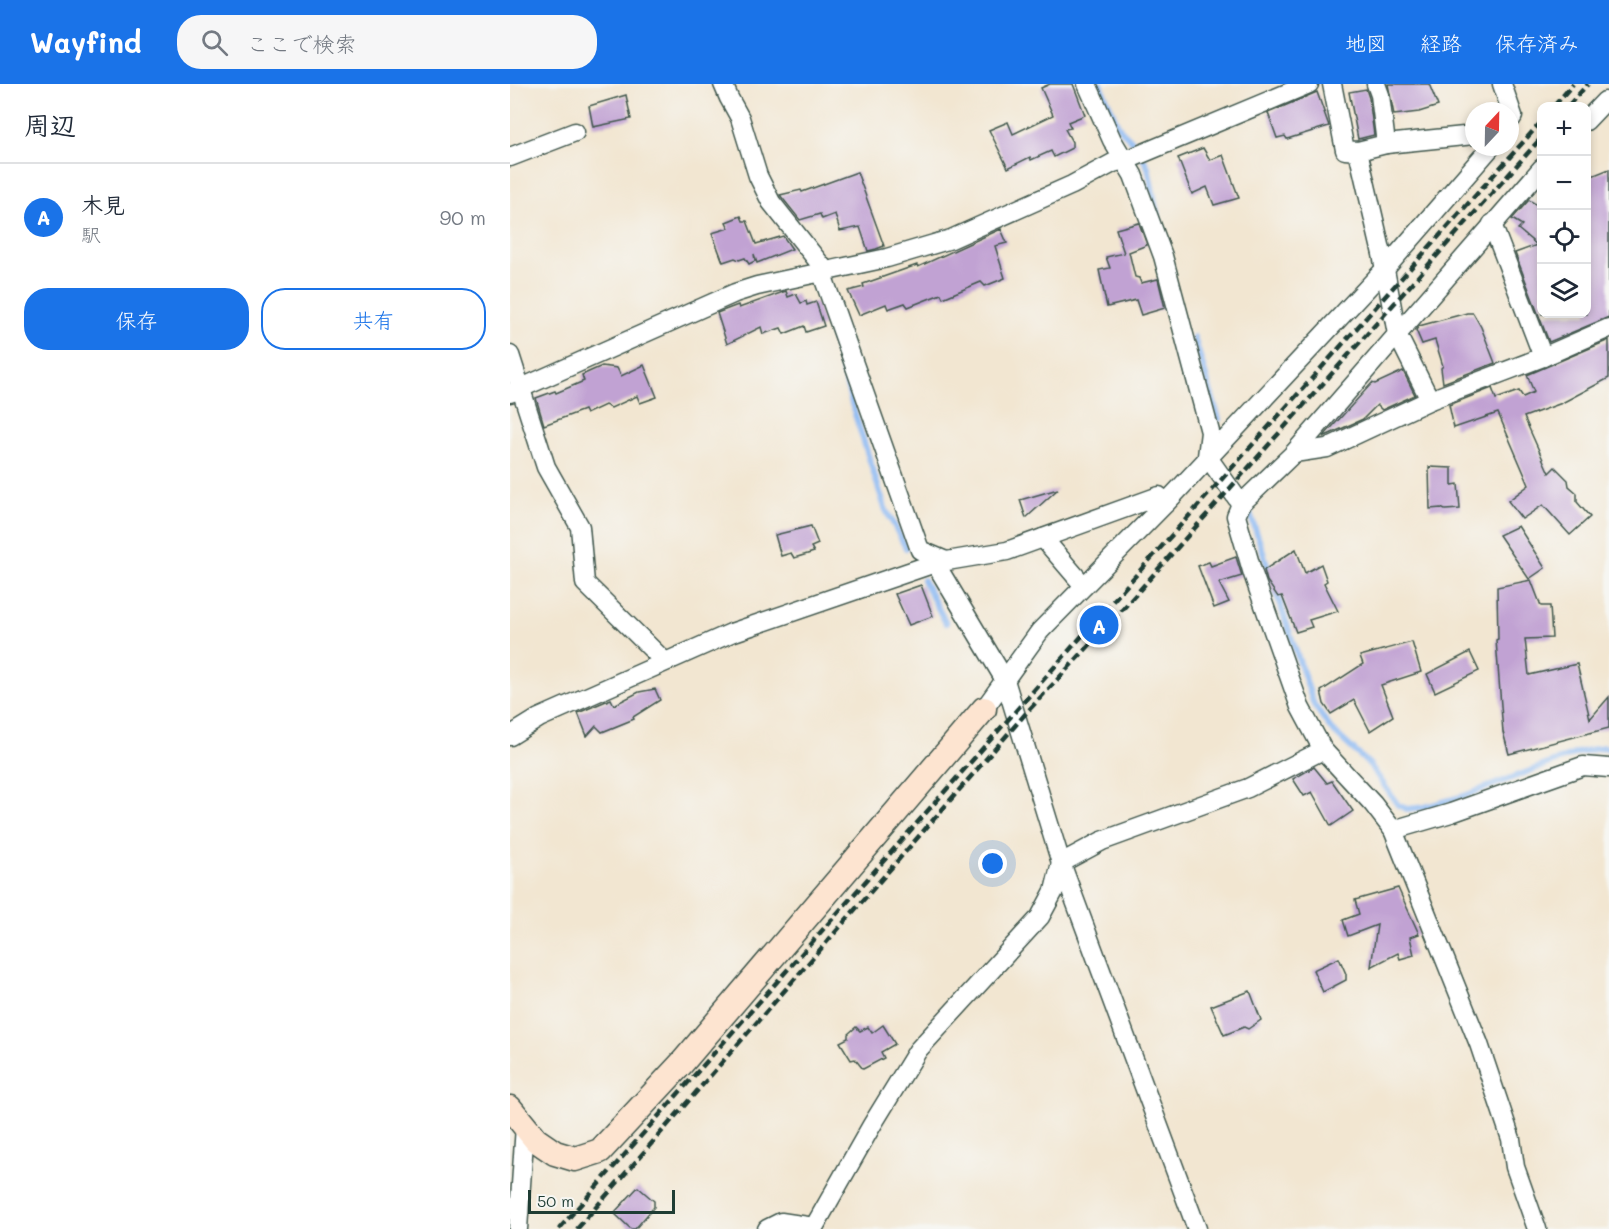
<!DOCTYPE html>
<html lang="ja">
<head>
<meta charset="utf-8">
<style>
  body { margin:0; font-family:Mali,"Klee One",sans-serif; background:#f6f6f7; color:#1f2937 }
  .controls { position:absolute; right:18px; top:18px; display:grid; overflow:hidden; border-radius:12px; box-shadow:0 3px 9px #0003 }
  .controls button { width:54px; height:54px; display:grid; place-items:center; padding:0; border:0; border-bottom:2px solid #e0e1e3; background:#fff; color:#1f2937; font:30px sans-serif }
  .compass { position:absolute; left:955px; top:18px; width:54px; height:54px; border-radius:50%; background:#fff; box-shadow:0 3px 9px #0003; rotate:22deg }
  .scale { position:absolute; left:18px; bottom:15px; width:147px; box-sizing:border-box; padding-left:6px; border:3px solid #1f3d34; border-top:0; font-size:16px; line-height:21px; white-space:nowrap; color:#1f3d34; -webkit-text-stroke:4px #f6f6f2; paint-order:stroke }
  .you { position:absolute; left:483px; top:780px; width:21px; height:21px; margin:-15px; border:4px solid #fff; border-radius:50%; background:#1a73e8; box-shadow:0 0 0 9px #1a73e833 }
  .badge { display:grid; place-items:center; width:39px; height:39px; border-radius:50%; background:#1a73e8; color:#fff; font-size:20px; font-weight:700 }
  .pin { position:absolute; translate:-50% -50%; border:3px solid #fff; box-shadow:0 2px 6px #0006 }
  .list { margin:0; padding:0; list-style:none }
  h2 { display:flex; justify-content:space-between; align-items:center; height:78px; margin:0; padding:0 24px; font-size:26px }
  h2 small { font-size:20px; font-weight:400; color:#747a83 }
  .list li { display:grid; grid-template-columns:39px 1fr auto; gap:18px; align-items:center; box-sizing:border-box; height:108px; padding:0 24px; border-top:2px solid #e0e1e3 }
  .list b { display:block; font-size:22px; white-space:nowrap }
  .list p { margin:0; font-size:20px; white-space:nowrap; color:#747a83 }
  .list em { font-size:20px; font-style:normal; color:#747a83 }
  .actions { display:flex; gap:12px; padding:18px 24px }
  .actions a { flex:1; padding:14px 0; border:2px solid #1a73e8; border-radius:24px; text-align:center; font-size:21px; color:#1a73e8 }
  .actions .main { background:#1a73e8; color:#fff }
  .icon { flex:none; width:33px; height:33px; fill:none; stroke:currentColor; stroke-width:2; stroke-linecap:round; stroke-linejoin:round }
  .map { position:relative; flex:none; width:1099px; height:1145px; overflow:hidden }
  header { display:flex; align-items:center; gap:36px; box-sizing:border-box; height:84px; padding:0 30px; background:#1a73e8; color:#fff }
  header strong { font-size:28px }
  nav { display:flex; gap:33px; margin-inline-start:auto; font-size:21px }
  .search { width:420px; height:54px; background:#f6f6f7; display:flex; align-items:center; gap:15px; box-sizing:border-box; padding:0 21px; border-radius:24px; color:#747a83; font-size:22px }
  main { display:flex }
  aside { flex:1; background:#fff }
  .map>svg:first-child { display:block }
</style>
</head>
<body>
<header>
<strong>Wayfind</strong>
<div class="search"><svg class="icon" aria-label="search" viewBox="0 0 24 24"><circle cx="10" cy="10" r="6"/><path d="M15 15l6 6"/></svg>ここで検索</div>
<nav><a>地図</a><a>経路</a><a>保存済み</a></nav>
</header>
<main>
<aside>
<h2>周辺<small></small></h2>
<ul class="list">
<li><span class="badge">A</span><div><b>木見</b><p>駅</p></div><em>90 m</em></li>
</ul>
<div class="actions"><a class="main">保存</a><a>共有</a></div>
</aside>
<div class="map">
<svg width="1099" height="1145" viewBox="0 0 1099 1145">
  <rect width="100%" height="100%" fill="#f6f6f2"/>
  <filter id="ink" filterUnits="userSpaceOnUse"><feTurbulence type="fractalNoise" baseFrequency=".0167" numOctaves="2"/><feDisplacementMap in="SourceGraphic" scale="12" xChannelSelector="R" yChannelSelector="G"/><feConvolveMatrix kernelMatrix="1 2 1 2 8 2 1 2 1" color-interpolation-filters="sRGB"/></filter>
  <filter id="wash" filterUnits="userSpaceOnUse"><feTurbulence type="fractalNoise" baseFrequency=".008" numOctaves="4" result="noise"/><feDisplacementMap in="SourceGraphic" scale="24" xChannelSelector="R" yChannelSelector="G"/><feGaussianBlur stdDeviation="1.35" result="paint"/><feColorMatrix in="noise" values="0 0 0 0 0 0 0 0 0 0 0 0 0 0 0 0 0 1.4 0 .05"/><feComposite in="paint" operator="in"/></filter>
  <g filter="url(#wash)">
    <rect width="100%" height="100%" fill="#f2e6d1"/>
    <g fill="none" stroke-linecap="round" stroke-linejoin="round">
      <g stroke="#88b7f3" stroke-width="6">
        <path d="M590,0L610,45L625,60L638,83L649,139"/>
        <path d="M313,217L344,327L375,424L396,464"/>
        <path d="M684,253L709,335"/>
        <path d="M739,426L760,489"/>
        <path d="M413,496L436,539"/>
        <path d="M765,505L804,621L821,645L860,681L888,721L897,725L915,723L954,712L1067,669L1094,663L1099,665"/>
      </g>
    </g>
    <g id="blocks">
      <g fill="#c1a2d3">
        <path d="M540,0H563L575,31L558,38L561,44L555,45L562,58V64L544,73L541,67L521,76L520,73L498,84L479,46L498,38L503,50L543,31L531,4Z"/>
        <path d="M878,0H919L928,22L909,28L884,31Z"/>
        <path d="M856,5L859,14L864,51L848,55L839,8Z"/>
        <path d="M807,8L819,42L777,55L775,52L767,54L758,29Z"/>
        <path d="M116,11L121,35L83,43L79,22Z"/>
        <path d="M693,64L700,76L713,71L729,114L704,121L697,103L682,110L668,74Z"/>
        <path d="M1099,85V233L1039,258L1005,169L1027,161L1008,145L1012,141L1002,135L1019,116L1032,124V230H1077V94Z"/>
        <path d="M347,88L374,162L366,165L358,167L350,143L330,147L325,130L312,135L310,130L290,136L270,111L291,106L292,108Z"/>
        <path d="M231,132L233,137H237L246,160L273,152L282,165L247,179L244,170L245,177L239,180L235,174L229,176L225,174L213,178L202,149L219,144L216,138Z"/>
        <path d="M629,139L637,161L619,168L625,193L629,194L631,199L648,195L655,224L631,231L626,216L597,223L589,186L600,184L596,173L614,169L606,145Z"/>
        <path d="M491,145L497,159L485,162L495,194L475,202L471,198L433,214L431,210L398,223L395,219L378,225L376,220L349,231L338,207L354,203L353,200L407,181L408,183Z"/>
        <path d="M276,207L278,213L286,210L291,219L296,217L297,221L306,218L314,242L296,248L294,242L274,250L271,244L253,250L251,243L217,260L207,229L228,221L229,224Z"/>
        <path d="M957,229H963L971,243L985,279L933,299L931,284L933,282L925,256L912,260L906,246L909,242Z"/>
        <path d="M1099,256V294L1052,319L1014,333L1039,389L1045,383L1058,396L1059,402L1067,409V418L1080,433L1060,451L1033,421L1012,435L998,417L1019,401L988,329L944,344L939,321L982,304L986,315L1009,307L1013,313L1024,308L1017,291Z"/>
        <path d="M134,281L147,313L130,319L127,312L101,324L95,321L76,330L74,326L34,341L26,314L45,307L46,309L74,297L72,291L92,282L107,284L111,292Z"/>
        <path d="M893,287L905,311L872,326L867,321L853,335L813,353L862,299L865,300Z"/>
        <path d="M919,383L942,384V401L948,400L950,425L935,426L931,424L920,425Z"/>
        <path d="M548,405L516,434L510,416Z"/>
        <path d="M301,442L308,460L301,463L304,468L284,474L281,469L271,472L265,451Z"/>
        <path d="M1008,442L1035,484L1019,495L989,451Z"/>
        <path d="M786,465L795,489L811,480L817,497L814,499L828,527L799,536L802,543L786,548L772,512L768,513L757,497L754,486Z"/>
        <path d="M726,473L732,492L709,499L719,518L704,524L688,482L699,478L701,482Z"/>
        <path d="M1021,496L1031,522H1040L1042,554L1015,555L1019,591L1067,580L1080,635L1099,613V644L999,670L993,648L986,556L988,555L987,503Z"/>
        <path d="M411,501L423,532L399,541L385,510Z"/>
        <path d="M902,558L911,588L871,601L883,632L860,647L844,616L821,630L814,620L811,607L853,580L850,572Z"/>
        <path d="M960,568L969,587L925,608L917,590Z"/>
        <path d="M145,605L150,616L123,633L124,635L92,648L86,642L77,652L68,629L101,615L104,621L129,608Z"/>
        <path d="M804,683L817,699L822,697L843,727L821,742L802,708L794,712L783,695Z"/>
        <path d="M888,804L909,850L900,853L904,871L890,875L888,869L861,883L867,841L838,852L833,836L849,830L845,816Z"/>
        <path d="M829,874L836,890V896L813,908L803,886Z"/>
        <path d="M740,907L751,936L738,945L734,943L714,951L701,922Z"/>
        <path d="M373,941L385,960L371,968L374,974L353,985L345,975L341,976L330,958L338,954V950L346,943L350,947L358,943L362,949Z"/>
        <path d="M128,1103L144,1117V1123L125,1145H121L104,1129Z"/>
      </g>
    </g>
  </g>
  <g filter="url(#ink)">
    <use href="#blocks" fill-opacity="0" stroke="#3f564c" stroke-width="1.5"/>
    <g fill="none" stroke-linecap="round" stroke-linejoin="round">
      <defs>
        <g id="street">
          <path d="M213,0L219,14L230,34L248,92L261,118L315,186"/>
          <path d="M577,0L602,56L623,91L653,172L700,348L697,372L731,420"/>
          <path d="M822,0L835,66L848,67"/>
          <path d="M866,0L870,11L876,60L848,67L872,170L887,250L920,316"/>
          <path d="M992,0L1003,32L1000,37"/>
          <path d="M1076,37L1095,17"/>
          <path d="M876,60L964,51"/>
          <path d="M0,73L65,48"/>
          <path d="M982,140L1033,273"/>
          <path d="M311,187L410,466L436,477"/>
          <path d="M0,271L36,383L70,443L75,499L154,577"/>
          <path d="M0,309L225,209L247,202L377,174L441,155L562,101L603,79L624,73L799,0"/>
          <path d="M784,369L1032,84"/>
          <path d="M656,419L875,185L981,63"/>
          <path d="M533,454L574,502"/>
          <path d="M425,479L495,596L551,779L687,1145"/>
          <path d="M0,652L29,634L221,549L425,479L497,467L649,412L656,419L530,547L474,625"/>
          <path d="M883,746L941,729L1073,682L1099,684"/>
          <path d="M8,1145L15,1042"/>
          <path d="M257,1145L271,1138L304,1143"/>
          <path d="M303,1145L362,1041L408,966L530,833L544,807L551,779L592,757L738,704L813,666"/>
          <path d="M1027,1145L1005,1083L1001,1055L969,960L883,746L863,720L813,666L790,623L743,490L726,432L731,420L784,369L817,364L920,316L1033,273L1099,244"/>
        </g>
        <path id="secondary" d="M0,1024L26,1056L45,1069L65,1075L90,1067L172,979L474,625"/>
      </defs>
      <use href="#street" stroke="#3f564c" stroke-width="21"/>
      <use href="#secondary" stroke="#3f564c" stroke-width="27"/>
      <use href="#street" stroke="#fff" stroke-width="18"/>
      <use href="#secondary" stroke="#fde4d0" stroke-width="24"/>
      <g stroke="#1f3d34" stroke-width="4.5" stroke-dasharray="9 4.5" stroke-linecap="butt">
        <path d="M1044,22L1063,0"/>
        <path d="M1058,22L1078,0"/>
        <path d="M49,1145L593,528L1032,37"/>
        <path d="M67,1145L517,628L604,535L1032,53"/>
      </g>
    </g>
  </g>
</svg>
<div class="controls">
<button>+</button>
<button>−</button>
<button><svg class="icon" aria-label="locate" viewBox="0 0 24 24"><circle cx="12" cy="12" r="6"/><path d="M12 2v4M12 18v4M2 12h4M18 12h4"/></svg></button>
<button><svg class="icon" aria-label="layers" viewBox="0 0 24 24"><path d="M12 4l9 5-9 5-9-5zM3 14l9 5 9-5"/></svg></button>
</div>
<svg class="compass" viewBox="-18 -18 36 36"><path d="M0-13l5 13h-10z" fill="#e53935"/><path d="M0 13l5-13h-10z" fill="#747a83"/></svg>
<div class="scale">50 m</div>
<div class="you"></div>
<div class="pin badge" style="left:589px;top:541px">A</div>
</div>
</main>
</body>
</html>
